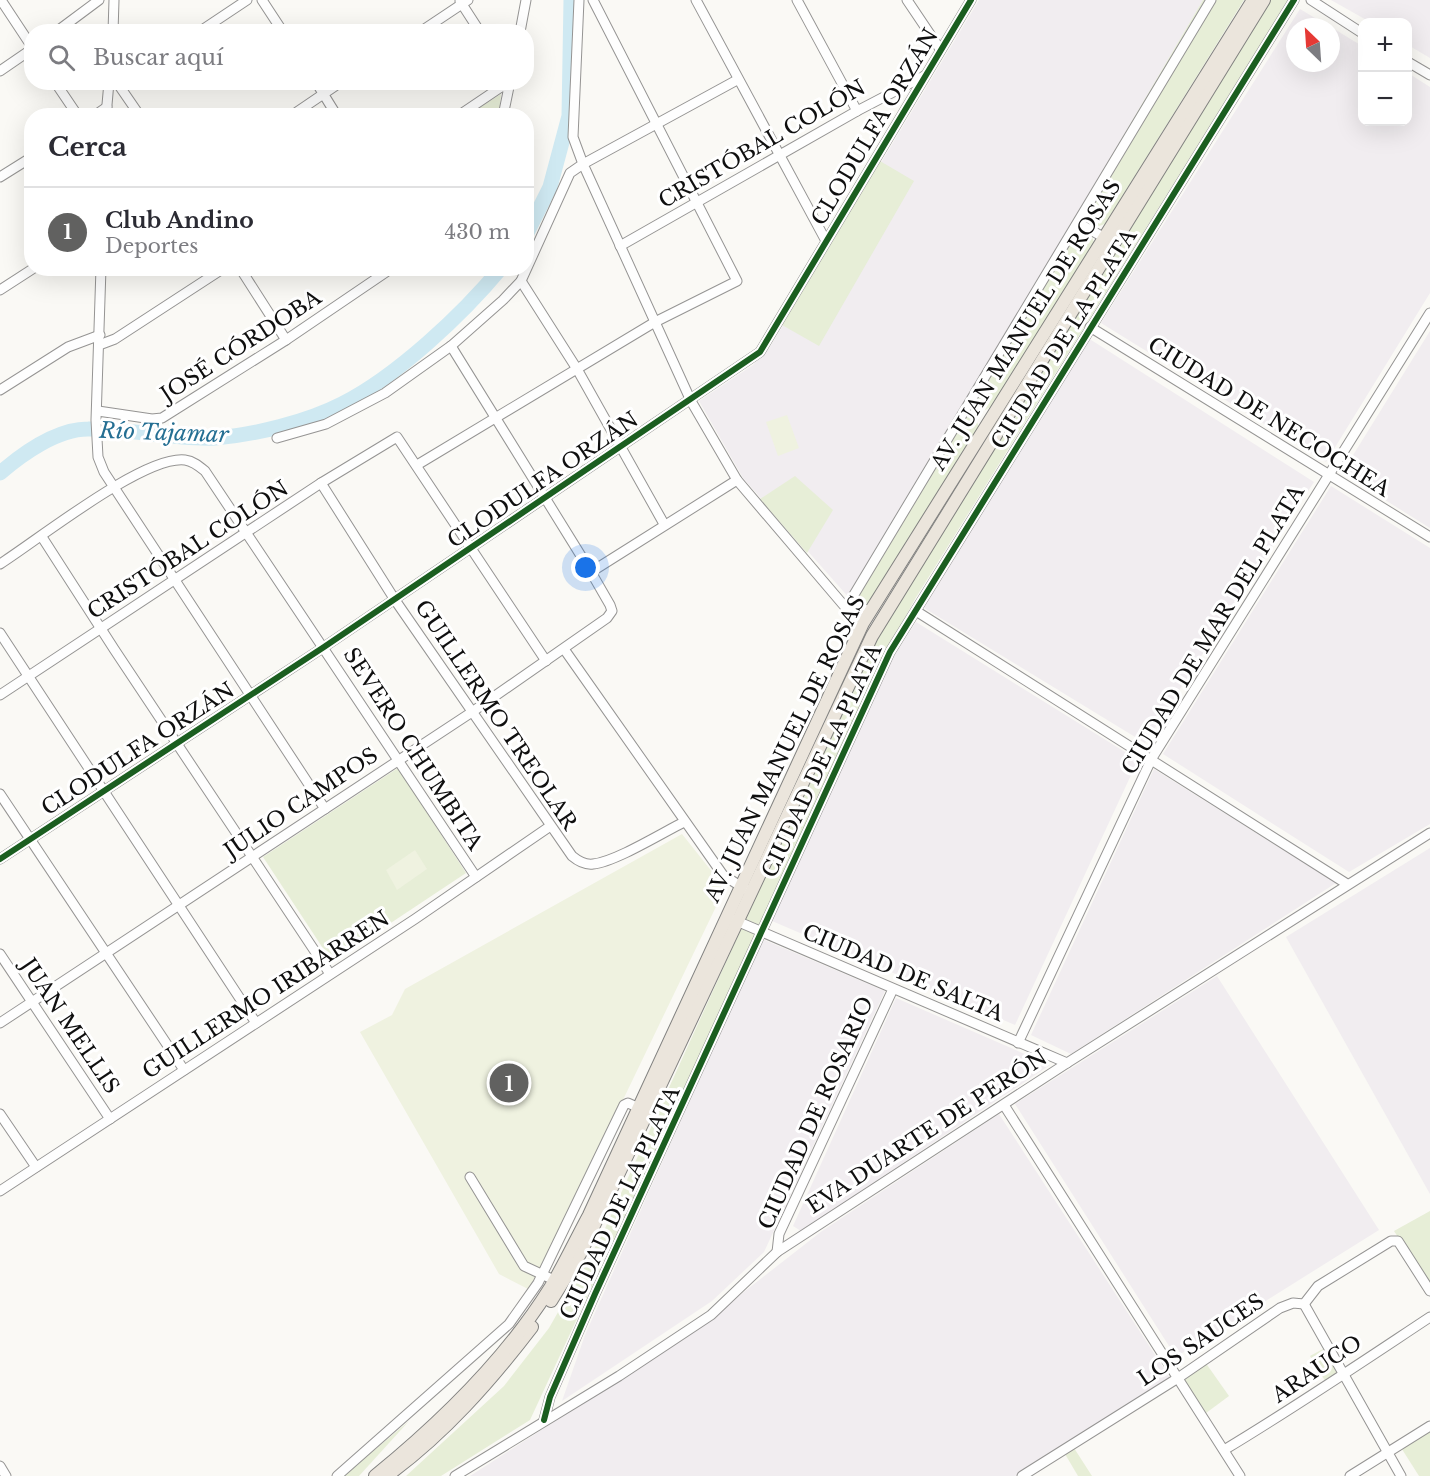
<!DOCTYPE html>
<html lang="es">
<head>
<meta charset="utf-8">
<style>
  body { margin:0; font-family:"Libre Baskerville",serif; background:#f2f2f3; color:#2b2b33 }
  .controls { position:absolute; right:18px; top:18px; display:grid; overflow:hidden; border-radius:12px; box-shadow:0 6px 24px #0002 }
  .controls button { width:54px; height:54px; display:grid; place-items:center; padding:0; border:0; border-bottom:2px solid #e1e1e2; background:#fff; color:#2b2b33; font:30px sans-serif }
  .compass { position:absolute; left:1286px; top:18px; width:54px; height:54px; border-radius:50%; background:#fff; box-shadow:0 6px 24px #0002; rotate:335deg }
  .you { position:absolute; left:586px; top:568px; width:21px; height:21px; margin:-15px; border:4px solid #fff; border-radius:50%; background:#1a73e8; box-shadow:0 0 0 9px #1a73e833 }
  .badge { display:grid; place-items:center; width:39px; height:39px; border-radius:50%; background:#616160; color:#fff; font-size:20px; font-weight:700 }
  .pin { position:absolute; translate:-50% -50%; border:3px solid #fff; box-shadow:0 2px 6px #0006 }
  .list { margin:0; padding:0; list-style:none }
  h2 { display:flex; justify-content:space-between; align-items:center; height:78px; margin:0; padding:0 24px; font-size:26px }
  h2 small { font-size:20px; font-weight:400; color:#7c7c81 }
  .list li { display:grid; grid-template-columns:39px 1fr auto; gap:18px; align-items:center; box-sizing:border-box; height:90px; padding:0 24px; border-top:2px solid #e1e1e2 }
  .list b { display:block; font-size:22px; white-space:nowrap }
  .list p { margin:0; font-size:20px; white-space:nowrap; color:#7c7c81 }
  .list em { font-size:20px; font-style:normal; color:#7c7c81 }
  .icon { flex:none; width:33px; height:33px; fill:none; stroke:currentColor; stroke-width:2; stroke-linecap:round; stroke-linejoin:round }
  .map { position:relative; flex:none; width:1430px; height:1476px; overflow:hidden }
  .search { position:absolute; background:#fff; box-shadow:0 6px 24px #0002; left:24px; top:24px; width:510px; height:66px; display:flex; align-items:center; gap:15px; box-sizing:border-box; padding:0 21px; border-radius:24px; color:#7c7c81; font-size:22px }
  .panel { position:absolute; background:#fff; box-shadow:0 6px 24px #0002; left:24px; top:108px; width:510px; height:168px; border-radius:24px }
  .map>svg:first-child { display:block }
</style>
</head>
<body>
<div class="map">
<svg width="1430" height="1476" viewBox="0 0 1430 1476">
  <rect width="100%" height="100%" fill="#faf9f5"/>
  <g fill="#f1edf0">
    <path d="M979,0H1203L851,600L743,478L699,401L753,365L770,347Z"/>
    <path d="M1331,0H1430V58L1408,45V22H1370Z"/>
    <path d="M1300,9L1330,27H1295V63H1331V27L1362,46V122H1408V73L1430,87V293L1326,462L1101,323Z"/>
    <path d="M1430,331V528L1342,473Z"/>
    <path d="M1088,338L1314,482L1145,743L924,608Z"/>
    <path d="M1331,486L1430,548V824L1349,872L1163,754Z"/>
    <path d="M916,622L1138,760L1015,1025L772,921L892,659Z"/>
    <path d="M1154,769L1336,883L1071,1054L1031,1035Z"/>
    <path d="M1430,848V1194L1286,937Z"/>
    <path d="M762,939L885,991L764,1252L712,1301L562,1401L585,1335Z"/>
    <path d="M1217,976L1379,1230L1176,1357L1015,1104Z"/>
    <path d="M896,998L1050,1065L801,1231L793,1226Z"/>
    <path d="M999,1114L1170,1378L1015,1476H470L690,1334L822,1231Z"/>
  </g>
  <g fill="#e7eed7">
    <path d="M1203,0H1244L1105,224L1099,226L1078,213Z"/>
    <path d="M1270,0H1288L915,599L887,651L760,925L744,919L883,628Z"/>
    <path d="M501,94L499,115L466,116Z"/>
    <path d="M880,161L914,181L819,346L782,325Z"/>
    <path d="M1071,224L1092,237L1094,242L994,405L985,410L968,400Z"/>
    <path d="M961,412L977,422L979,427L868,607H860L851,600Z"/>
    <path d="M795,476L833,510L807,553L760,499Z"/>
    <path d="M398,768L466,873L332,962L263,857Z"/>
    <path d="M742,927L756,933L530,1420L441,1476H406L504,1386L549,1328L602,1235Z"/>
    <path d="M1430,1211V1286L1394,1231Z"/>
    <path d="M1323,1349L1339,1376L1327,1384L1310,1356Z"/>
    <path d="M1205,1362L1229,1396L1202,1416L1179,1379Z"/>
    <path d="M409,1421L359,1476H344L345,1475Z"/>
    <path d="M1430,1429V1476H1419L1400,1446Z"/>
    <path d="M1074,1448L1092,1476H1078L1065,1454Z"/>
  </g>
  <g fill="#eff2e0">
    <path d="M787,415L799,448L778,456L766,422Z"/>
    <path d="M682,834L725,888L543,1266L528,1289L499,1274L360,1032L392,1015L405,989Z"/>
    <path d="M415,850L427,869L397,890L386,870Z"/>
  </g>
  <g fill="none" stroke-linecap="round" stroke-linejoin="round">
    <g stroke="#cfe9f2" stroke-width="15">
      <path d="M526,235L550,187L569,116L571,0"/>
      <path d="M0,473C22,454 57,429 88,429C130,428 173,440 215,438C254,435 307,422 342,404C397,376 462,315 501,268"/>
    </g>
    <defs>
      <g id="minor">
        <path d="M1,0L32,47"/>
        <path d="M262,0L283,32"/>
        <path d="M696,0L826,241"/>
        <path d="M797,0L857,111"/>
        <path d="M907,0L940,49"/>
        <path d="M1311,0L1362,33"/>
        <path d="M460,1L480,32"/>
        <path d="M56,32L99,0"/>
        <path d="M113,32L114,0"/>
        <path d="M199,32L247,0"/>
        <path d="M420,32L468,0"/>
        <path d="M520,32L526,0"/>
        <path d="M1408,62L1430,75"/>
        <path d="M0,71L32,49"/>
        <path d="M737,80L583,164L691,401L737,480L846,608L870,610"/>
        <path d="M55,82L78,116"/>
        <path d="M316,82L337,116"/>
        <path d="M118,84L140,116"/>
        <path d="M94,116L107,107"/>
        <path d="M106,116L109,82"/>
        <path d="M291,116L341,82"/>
        <path d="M458,116L501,87H509"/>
        <path d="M503,116L510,82"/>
        <path d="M0,177L32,157"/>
        <path d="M1078,223L1105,238"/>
        <path d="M620,246L857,111L924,76"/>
        <path d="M101,268L96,420L98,457L104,472L325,809"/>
        <path d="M240,268L286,340"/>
        <path d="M521,281L577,369L664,524"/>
        <path d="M0,290L34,268"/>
        <path d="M1090,327L1430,537"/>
        <path d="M99,345L115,339L224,268"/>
        <path d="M0,390L68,347L100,335"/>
        <path d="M98,411L152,419L162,418L286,340L392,268"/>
        <path d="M277,438L326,424L385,393L451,346L503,300L521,281L570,173L583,164L573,137L579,0"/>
        <path d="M417,465L655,322L737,281L593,0"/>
        <path d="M321,483L395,600L572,856C578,861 585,865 593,864C615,862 662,833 684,822"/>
        <path d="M42,537L114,649L330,974"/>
        <path d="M0,564C38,540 144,455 185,460C193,461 199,466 205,471L476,877"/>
        <path d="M591,572L737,480"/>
        <path d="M916,611L1347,884"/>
        <path d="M860,630L846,608L1211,0"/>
        <path d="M0,633L256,1023"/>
        <path d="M564,649L723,875L745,889"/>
        <path d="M0,695L321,483L397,437L546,661"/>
        <path d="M0,794L184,1070"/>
        <path d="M0,859L324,647L760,352L971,0"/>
        <path d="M732,919L1067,1063"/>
        <path d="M0,954L110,1119"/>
        <path d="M0,1023L472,712L607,618L612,611L610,605L591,572L451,346"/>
        <path d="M1018,1043L1152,758L1430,313"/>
        <path d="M1004,1105L1240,1476"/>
        <path d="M0,1114L36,1167"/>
        <path d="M470,1177L524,1266L554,1280"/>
        <path d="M0,1191L415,919L549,827"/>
        <path d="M777,1252L779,1234L893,989"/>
        <path d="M1304,1304L1401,1476"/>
        <path d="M544,1420L550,1397L595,1294L890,652L1294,0"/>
        <path d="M1224,1450C1294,1408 1362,1362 1430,1317"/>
        <path d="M0,1466L6,1476"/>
        <path d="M337,1476L509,1324L538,1283L624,1105L628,1103L639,1108"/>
        <path d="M455,1476L619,1376L711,1315L777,1252L1067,1063L1430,833"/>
        <path d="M1022,1476L1178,1378L1280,1308L1293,1303L1304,1304L1318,1286L1391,1241H1398L1430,1291"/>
        <path d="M1350,1476L1430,1426"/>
      </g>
      <g id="major">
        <path d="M551,1301L580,1254L602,1209L872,636L1264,0"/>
        <path d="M388,1475C444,1434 490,1382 532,1327"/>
        <path d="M375,1476C440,1423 505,1360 550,1288C564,1265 576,1239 589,1215L863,623L1253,0"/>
      </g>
    </defs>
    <use href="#minor" stroke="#959493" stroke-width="11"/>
    <use href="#major" stroke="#828280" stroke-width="14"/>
    <use href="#minor" stroke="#fefefe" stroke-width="9"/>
    <use href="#major" stroke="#ebe5dc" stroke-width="12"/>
    <defs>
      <g id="cycleway">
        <path d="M0,859L324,647L760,352L971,0"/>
        <path d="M544,1420L550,1397L595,1294L890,652L1294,0"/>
      </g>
    </defs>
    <use href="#cycleway" stroke="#fff" stroke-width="10"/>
    <use href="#cycleway" stroke="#1b5e20" stroke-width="6"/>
  </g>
  <g text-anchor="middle" stroke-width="6" stroke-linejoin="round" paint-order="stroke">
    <g font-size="21" fill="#0f0f0f" stroke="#fff">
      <text transform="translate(875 127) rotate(-59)" y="7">CLODULFA ORZÁN</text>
      <text transform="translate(762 144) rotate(-30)" y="7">CRISTÓBAL COLÓN</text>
      <text transform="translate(1026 325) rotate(-58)" y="7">AV. JUAN MANUEL DE ROSAS</text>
      <text transform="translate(1064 339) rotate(-58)" y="7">CIUDAD DE LA PLATA</text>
      <text transform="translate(241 346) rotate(-33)" y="7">JOSÉ CÓRDOBA</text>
      <text transform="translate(1269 417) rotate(32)" y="7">CIUDAD DE NECOCHEA</text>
      <text transform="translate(543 480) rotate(-34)" y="7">CLODULFA ORZÁN</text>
      <text transform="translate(188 550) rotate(-33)" y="7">CRISTÓBAL COLÓN</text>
      <text transform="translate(1213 630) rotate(-59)" y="7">CIUDAD DE MAR DEL PLATA</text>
      <text transform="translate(496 715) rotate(56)" y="7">GUILLERMO TREOLAR</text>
      <text transform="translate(138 749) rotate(-33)" y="7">CLODULFA ORZÁN</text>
      <text transform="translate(413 749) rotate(57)" y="7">SEVERO CHUMBITA</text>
      <text transform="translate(785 749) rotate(-64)" y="7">AV. JUAN MANUEL DE ROSAS</text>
      <text transform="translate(822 761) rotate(-65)" y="7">CIUDAD DE LA PLATA</text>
      <text transform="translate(301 803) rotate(-34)" y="7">JULIO CAMPOS</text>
      <text transform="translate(903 973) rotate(23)" y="7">CIUDAD DE SALTA</text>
      <text transform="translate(266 995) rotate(-33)" y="7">GUILLERMO IRIBARREN</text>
      <text transform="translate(70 1026) rotate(56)" y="7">JUAN MELLIS</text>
      <text transform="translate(816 1113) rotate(-66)" y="7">CIUDAD DE ROSARIO</text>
      <text transform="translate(927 1132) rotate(-33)" y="7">EVA DUARTE DE PERÓN</text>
      <text transform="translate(620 1203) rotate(-65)" y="7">CIUDAD DE LA PLATA</text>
      <text transform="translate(1201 1340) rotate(-34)" y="7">LOS SAUCES</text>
      <text transform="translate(1317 1369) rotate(-34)" y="7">ARAUCO</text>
    </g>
    <g font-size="22" font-style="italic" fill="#256f93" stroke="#fff">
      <text transform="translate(164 432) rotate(2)" y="8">Río Tajamar</text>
    </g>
  </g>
</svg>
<div class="controls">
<button>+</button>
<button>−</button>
</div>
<svg class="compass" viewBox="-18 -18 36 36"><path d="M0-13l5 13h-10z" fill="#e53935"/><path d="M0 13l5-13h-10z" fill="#7c7c81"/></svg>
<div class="you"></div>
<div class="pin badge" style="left:509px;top:1083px">1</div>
<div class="search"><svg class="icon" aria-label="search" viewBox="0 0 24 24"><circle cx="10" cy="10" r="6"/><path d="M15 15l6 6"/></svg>Buscar aquí</div>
<section class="panel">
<h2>Cerca<small></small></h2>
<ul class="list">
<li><span class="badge">1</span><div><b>Club Andino</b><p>Deportes</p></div><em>430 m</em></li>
</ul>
</section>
</div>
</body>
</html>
